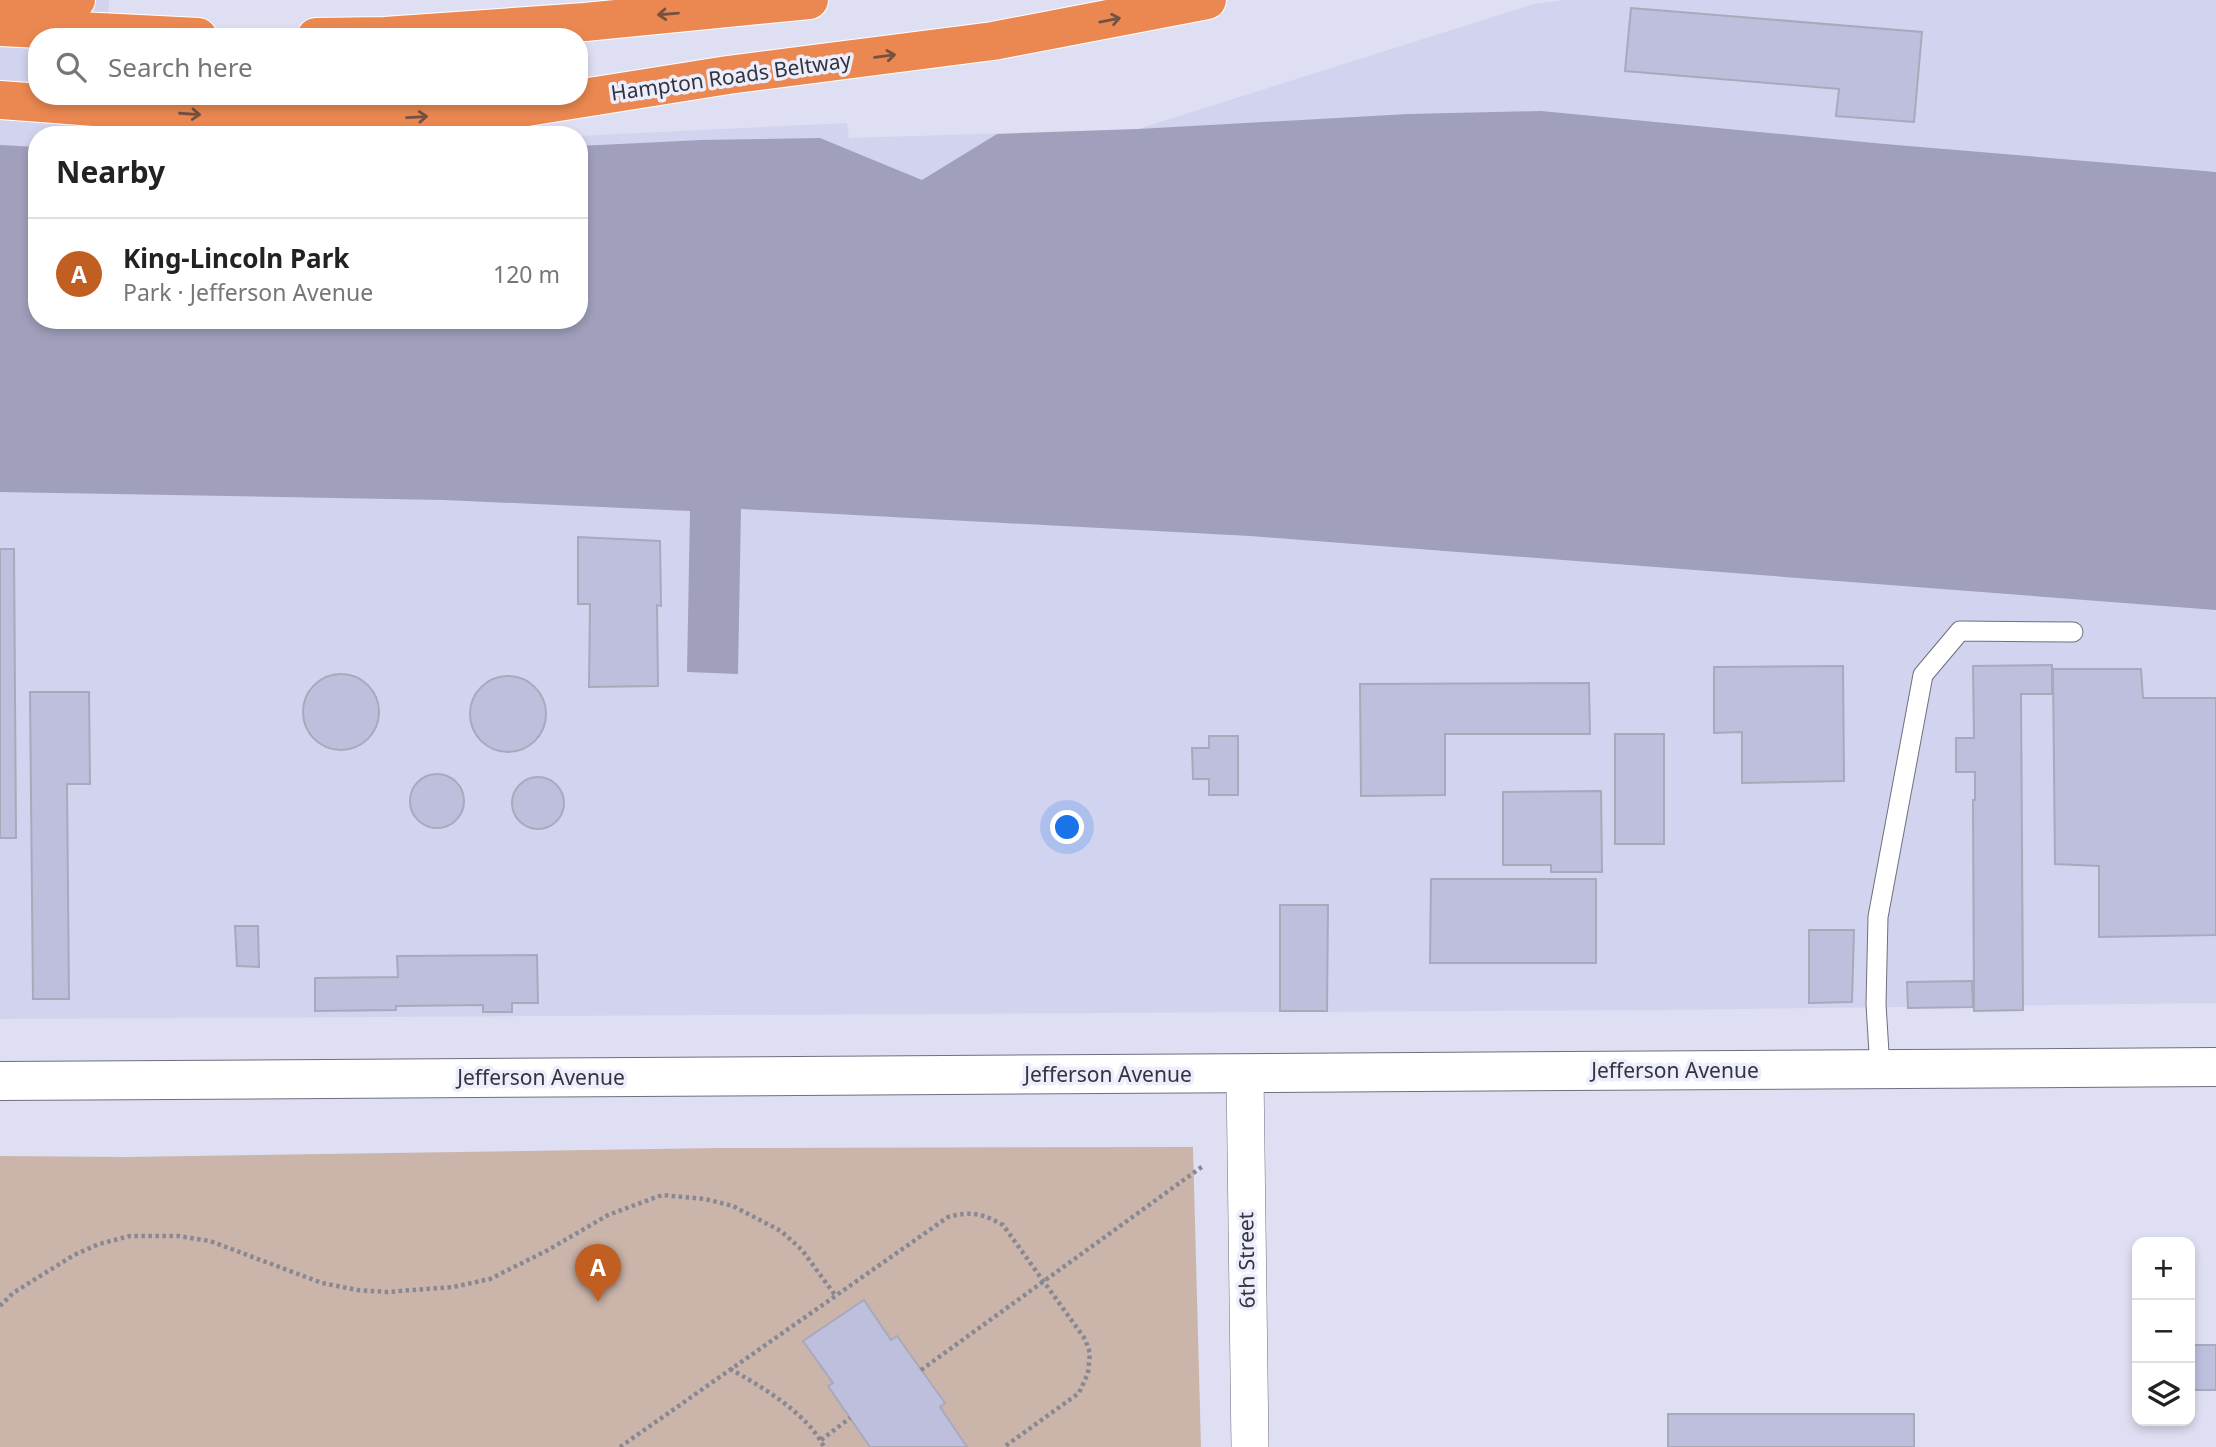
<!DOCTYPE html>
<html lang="en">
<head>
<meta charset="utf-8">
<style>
  body { margin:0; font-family:"Noto Sans",sans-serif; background:#f6f6f6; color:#222 }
  .controls { position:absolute; right:21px; bottom:21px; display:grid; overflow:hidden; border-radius:14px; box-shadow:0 4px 10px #0003 }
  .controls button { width:63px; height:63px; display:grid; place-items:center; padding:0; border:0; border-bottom:2px solid #e0e0e0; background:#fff; color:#222; font:35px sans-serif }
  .you { position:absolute; left:1068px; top:828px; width:24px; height:24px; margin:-18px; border:5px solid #fff; border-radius:50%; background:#1a73e8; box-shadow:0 0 0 10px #1a73e833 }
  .badge { display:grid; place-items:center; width:46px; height:46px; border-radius:50%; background:#c05f21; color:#fff; font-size:23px; font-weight:700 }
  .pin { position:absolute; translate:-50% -58px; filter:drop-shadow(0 2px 4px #0008) }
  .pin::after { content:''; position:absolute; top:37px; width:24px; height:21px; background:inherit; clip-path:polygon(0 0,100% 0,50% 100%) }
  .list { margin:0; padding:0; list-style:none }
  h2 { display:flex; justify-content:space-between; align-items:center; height:91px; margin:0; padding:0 28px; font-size:30px }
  h2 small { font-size:23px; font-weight:400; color:#767676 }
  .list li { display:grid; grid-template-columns:46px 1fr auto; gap:21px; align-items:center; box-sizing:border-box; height:112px; padding:0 28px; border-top:2px solid #e0e0e0 }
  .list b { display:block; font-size:26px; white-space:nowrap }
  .list p { margin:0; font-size:23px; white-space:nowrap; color:#767676 }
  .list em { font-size:23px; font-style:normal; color:#767676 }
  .icon { flex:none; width:38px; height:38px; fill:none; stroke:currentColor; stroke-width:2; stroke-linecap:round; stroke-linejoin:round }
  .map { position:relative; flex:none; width:2216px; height:1447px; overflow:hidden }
  .search { position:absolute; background:#fff; box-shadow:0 4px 10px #0003; left:28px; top:28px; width:560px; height:77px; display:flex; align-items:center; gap:18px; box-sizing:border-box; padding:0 24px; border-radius:28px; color:#767676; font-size:26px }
  .panel { position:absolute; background:#fff; box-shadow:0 4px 10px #0003; left:28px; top:126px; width:560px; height:203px; border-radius:28px }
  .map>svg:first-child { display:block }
</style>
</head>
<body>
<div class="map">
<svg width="2216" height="1447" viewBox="0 0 2216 1447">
  <rect width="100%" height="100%" fill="#dfdff3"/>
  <path fill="#d2d3ee" d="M0,0H109L107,37H37V96H103L102,129L195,135H37V320H579V136L847,123L849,138L1138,129L1534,4L1564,0H2216V1003L1665,1010L0,1019Z"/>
  <path fill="#cbb5aa" d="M1193,1147L1201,1447H0V1156L125,1157L718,1148Z"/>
  <path fill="#a0a0bd" d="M1541,111L1885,144L2216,172V610L1250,536L741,509L738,674L687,672L690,511L444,500L0,492V145L37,147V320H579V146L701,140L820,138L922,180L997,134L1138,129L1408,114Z"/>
  <g fill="#bebfdd" stroke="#a9a9bc" stroke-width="2">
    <path d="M1631,8L1922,32L1914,122L1836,116L1839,89L1625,71Z"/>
    <path d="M578,537L660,541L661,606L657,605L658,686L589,687L590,604H578Z"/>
    <path d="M0,549H14L16,838H0Z"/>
    <path d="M2052,665V694H2021L2023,1010L1974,1011L1973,800H1975V772H1956V738H1974L1973,666Z"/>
    <path d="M1843,666L1844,781L1742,783V732L1714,733V667Z"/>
    <path d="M2053,669H2141L2143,698H2216V935L2099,937V866L2055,864Z"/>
    <circle cx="341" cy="712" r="38"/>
    <circle cx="508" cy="714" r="38"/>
    <path d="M1589,683L1590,734H1445V795L1361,796L1360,684Z"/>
    <path d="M30,692H89L90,784H67L69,999H33Z"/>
    <rect x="1615" y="734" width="49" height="110"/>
    <path d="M1209,736H1238V795H1209V779H1193L1192,748H1209Z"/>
    <circle cx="437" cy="801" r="27"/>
    <circle cx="538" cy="803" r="26"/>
    <path d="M1601,791L1602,872H1551V865H1503V792Z"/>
    <path d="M1431,879H1596V963H1430Z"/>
    <path d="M1280,905H1328L1327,1011H1280Z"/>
    <path d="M235,926H258L259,967L237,966Z"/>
    <path d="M1809,930H1854L1852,1002L1809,1003Z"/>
    <path d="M537,955L538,1003H512V1012H483V1005L396,1006V1010L315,1011V978L398,977L397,956Z"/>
    <path d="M1972,981L1973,1007L1908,1008L1907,982Z"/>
    <path d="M864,1300L891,1340L897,1336L945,1403L940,1407L967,1447H870L828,1386L833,1383L803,1341Z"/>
    <rect x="2190" y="1345" width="26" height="45"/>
    <rect x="1668" y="1414" width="246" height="33"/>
  </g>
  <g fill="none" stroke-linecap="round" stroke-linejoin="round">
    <defs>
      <path id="service" d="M1880,1069L1876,1004L1878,917L1923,675L1960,631L2073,632"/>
      <path id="minor" d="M1245,1074L1250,1447"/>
      <path id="tertiary" d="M0,1081L2216,1067"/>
      <g id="motorway">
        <path d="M10,14L76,0"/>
        <path d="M0,27L198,37"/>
        <path d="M316,37L385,36L585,22L809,0"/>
        <path d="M0,100L308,123L489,113L728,75L993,41L1207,0"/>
      </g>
    </defs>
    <use href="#service" stroke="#6f6f80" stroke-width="21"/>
    <use href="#minor" stroke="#6f6f80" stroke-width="38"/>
    <use href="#tertiary" stroke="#6f6f80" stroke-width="40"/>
    <use href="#motorway" stroke="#fff" stroke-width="40"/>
    <g stroke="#888895" stroke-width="4.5" stroke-dasharray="3.5 3.5" stroke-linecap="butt">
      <path d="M0,1306L13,1293L74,1255L99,1244L130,1236H178L210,1241L322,1283L357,1290L387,1292L453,1287L490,1279L548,1250L608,1215L662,1195L705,1199L733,1206L781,1231L802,1250L835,1295"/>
      <path d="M730,1369C761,1386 808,1414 824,1447"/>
      <path d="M921,1370L1203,1166"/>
      <path d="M821,1440L850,1418"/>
      <path d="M620,1447L948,1217C972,1211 981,1213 1003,1225L1085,1339L1090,1353L1088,1373L1079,1393L1004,1447"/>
    </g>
    <use href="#service" stroke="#fff" stroke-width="19"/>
    <use href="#minor" stroke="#fff" stroke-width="37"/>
    <use href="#tertiary" stroke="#fff" stroke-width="38"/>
    <use href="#motorway" stroke="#eb8851" stroke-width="38"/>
  </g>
  <defs><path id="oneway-shaft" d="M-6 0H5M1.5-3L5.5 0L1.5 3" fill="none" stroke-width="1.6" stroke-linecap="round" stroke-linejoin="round" transform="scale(1.75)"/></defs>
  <g stroke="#745143">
    <use href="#oneway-shaft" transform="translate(668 14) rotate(175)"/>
    <use href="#oneway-shaft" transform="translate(1110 20) rotate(-11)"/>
    <use href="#oneway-shaft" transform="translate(885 56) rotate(-8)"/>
    <use href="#oneway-shaft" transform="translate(190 114) rotate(4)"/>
    <use href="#oneway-shaft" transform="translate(417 117) rotate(-3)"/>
  </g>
  <g text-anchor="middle" stroke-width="7" stroke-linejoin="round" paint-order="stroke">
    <g font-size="21" fill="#34343b" stroke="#ecedfd">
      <text transform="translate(731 77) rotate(-8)" y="7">Hampton Roads Beltway</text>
      <text x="1675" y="1078">Jefferson Avenue</text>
      <text x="1108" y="1082">Jefferson Avenue</text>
      <text x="541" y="1085">Jefferson Avenue</text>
      <text transform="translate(1247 1260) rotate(-91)" y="7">6th Street</text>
    </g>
  </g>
</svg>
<div class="controls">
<button>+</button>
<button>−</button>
<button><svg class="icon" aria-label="layers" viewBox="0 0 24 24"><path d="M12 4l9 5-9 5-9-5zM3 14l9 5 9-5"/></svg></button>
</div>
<div class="you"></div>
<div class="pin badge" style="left:598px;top:1302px">A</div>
<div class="search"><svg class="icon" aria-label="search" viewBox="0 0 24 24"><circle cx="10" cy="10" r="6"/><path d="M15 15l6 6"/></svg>Search here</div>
<section class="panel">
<h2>Nearby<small></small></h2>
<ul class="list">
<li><span class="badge">A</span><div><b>King-Lincoln Park</b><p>Park · Jefferson Avenue</p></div><em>120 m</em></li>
</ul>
</section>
</div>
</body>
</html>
